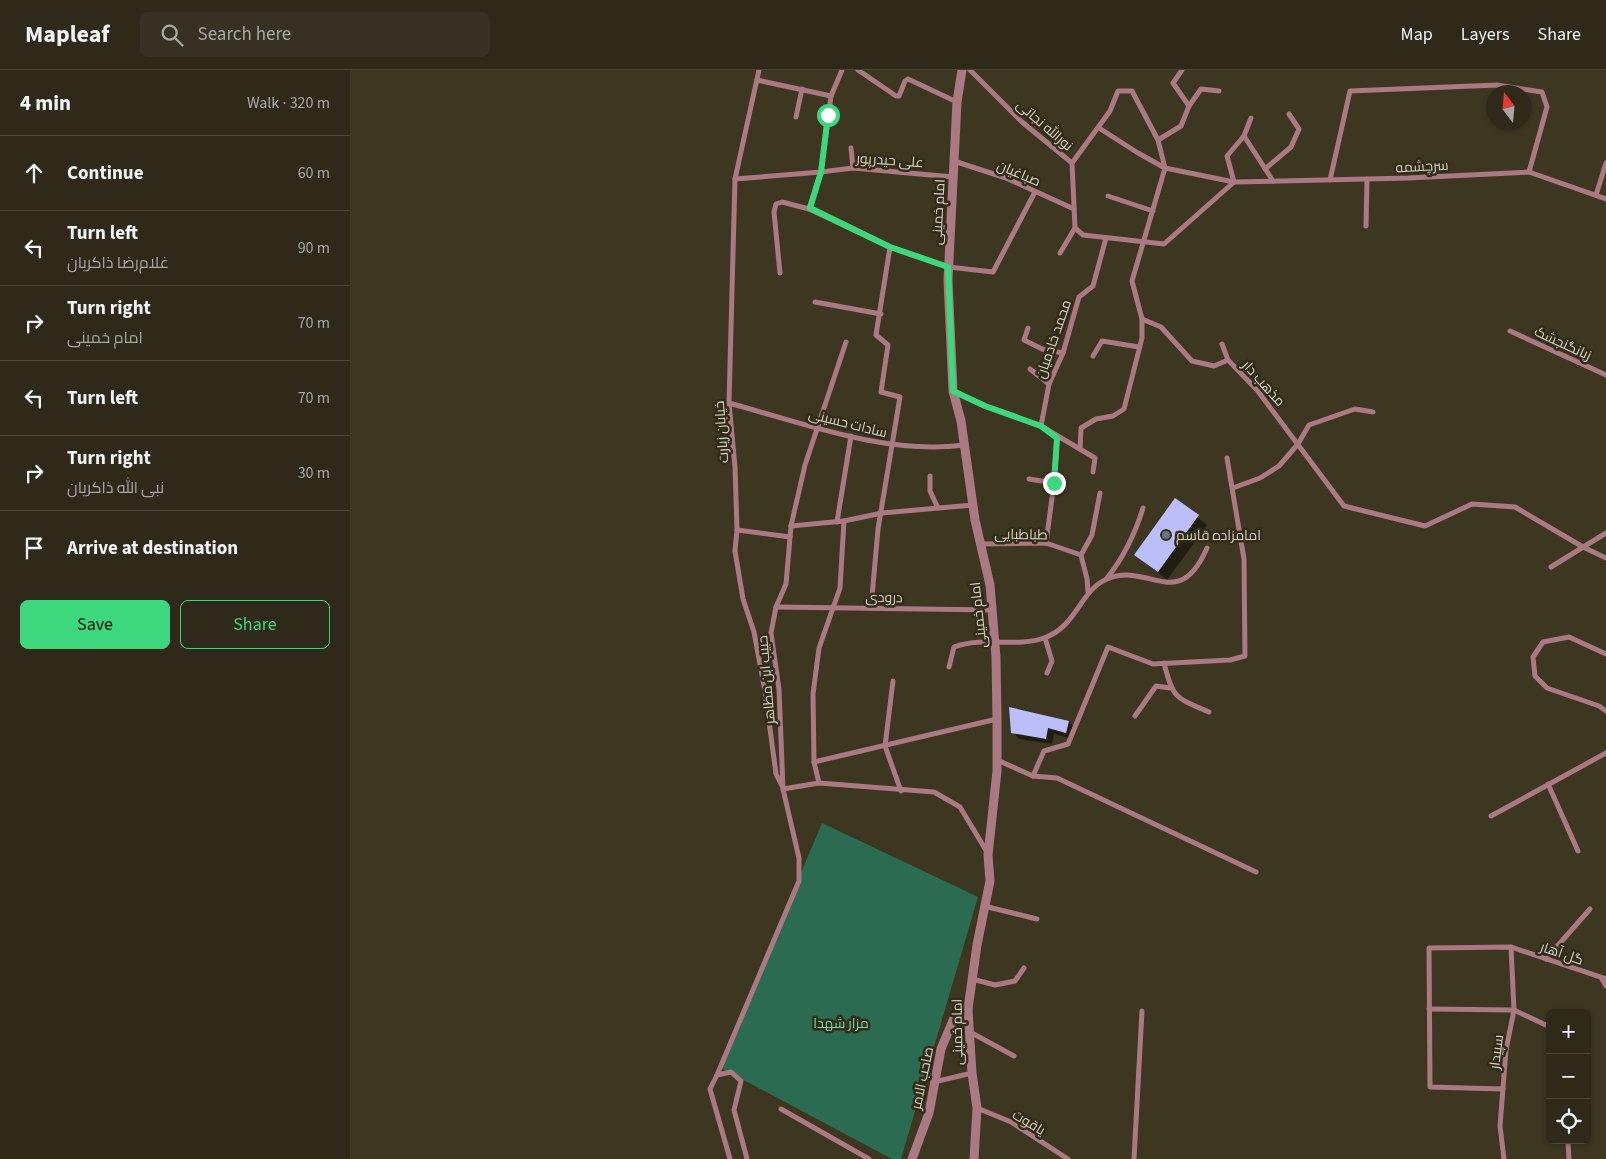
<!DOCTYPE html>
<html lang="en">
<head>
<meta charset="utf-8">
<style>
  body { margin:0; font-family:"Source Sans 3",Cairo,sans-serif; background:#363122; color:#f1f3f6 }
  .controls { position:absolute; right:15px; bottom:15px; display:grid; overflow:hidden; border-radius:8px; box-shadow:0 1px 4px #0004 }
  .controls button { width:45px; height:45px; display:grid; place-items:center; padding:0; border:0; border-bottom:1px solid #494538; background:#2e2919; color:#f1f3f6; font:25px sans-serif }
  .compass { position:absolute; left:1136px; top:15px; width:45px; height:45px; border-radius:50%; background:#2e2919; box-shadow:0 1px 4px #0004; rotate:344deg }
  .stop { position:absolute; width:15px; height:15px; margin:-11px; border:4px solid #3dd77e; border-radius:50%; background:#fff }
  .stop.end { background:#3dd77e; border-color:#fff; box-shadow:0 1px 5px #0008 }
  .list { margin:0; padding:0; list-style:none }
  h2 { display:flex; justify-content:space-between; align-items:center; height:65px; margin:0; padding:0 20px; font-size:21px }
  h2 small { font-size:16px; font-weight:400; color:#a7a6a2 }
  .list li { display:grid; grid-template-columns:32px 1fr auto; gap:15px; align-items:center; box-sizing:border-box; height:75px; padding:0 20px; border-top:1px solid #494538 }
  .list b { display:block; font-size:19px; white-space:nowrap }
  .list p { margin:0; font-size:16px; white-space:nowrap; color:#a7a6a2 }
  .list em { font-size:16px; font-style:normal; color:#a7a6a2 }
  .actions { display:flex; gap:10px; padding:15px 20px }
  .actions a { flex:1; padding:11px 0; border:1px solid #3dd77e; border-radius:8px; text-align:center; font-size:18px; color:#3dd77e }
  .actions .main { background:#3dd77e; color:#111 }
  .icon { flex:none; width:28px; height:28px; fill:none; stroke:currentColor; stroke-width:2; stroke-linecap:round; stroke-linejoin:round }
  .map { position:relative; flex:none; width:1256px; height:1089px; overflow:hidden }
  header { display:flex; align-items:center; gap:30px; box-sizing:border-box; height:70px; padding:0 25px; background:#2e2919; border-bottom:1px solid #494538 }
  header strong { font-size:24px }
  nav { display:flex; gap:28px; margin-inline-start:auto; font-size:18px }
  .search { width:350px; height:45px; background:#363122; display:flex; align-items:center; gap:12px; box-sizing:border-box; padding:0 18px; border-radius:8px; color:#a7a6a2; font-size:19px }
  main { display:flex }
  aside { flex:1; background:#2e2919 }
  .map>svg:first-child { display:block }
</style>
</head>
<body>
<header>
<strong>Mapleaf</strong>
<div class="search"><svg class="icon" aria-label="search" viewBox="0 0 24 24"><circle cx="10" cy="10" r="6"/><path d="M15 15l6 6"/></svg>Search here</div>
<nav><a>Map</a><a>Layers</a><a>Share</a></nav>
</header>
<main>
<aside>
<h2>4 min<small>Walk · 320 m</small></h2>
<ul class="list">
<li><svg class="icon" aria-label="ahead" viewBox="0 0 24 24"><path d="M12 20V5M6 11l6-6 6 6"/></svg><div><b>Continue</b></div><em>60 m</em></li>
<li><svg class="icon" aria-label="left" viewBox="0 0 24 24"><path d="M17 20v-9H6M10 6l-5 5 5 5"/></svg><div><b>Turn left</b><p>غلام‌رضا ذاکریان</p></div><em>90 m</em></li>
<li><svg class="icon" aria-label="right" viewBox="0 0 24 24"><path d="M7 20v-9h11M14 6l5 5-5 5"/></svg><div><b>Turn right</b><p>امام خمینی</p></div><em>70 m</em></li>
<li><svg class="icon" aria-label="left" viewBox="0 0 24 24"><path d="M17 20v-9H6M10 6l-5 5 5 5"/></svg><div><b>Turn left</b></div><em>70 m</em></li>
<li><svg class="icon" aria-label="right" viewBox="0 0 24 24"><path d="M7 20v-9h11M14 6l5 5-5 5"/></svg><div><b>Turn right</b><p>نبی الله ذاکریان</p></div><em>30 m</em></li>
<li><svg class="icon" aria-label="arrive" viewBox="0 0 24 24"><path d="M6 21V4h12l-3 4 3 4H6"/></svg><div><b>Arrive at destination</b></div></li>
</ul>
<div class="actions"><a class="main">Save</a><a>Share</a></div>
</aside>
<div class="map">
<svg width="1256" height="1089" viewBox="0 0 1256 1089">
  <rect width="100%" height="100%" fill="#3d3721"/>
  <path fill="#2b6b51" d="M472,753L628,827L551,1089H542L369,997Z"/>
  <g fill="#0007">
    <path d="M825,430L857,455L817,510L786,485Z"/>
    <path d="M660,638L719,652L725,658L722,669L704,664L702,674L669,669L663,662Z"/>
  </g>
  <g fill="#bbbef9">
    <path d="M825,428L849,445L808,502L784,485Z"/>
    <path d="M659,637L719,651L716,663L698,658L696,669L661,663Z"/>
  </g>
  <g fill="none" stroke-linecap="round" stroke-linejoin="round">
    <g stroke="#ab7981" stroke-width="5">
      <path d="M409,0L385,109L379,333L385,397L387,460L385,481L393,529L404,562L415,621L426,704L432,716"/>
      <path d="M508,0L546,26H549L555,11L558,9L607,32"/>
      <path d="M620,0L672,52L722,93L725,158L733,165L814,174L884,112"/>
      <path d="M832,0L823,13L839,36"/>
      <path d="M407,10L481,26"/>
      <path d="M446,47L452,19"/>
      <path d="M749,58L788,83L815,98L884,112L1059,108L1179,102L1256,129"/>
      <path d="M894,66L923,111"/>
      <path d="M808,70L831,56L839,36L851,19L869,21"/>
      <path d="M501,78L503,98"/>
      <path d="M604,91L656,108L724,139"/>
      <path d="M722,93L760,41L768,21H782L808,70L815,98L782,211L792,249V268L774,339L763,346L746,349L731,358L730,379"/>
      <path d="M915,99L941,77L949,59L939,44"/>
      <path d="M385,109L471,102L503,98L603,107"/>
      <path d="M980,110L1000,21L1147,15L1192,22L1197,37L1179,102"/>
      <path d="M884,112L877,86L894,66L901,48"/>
      <path d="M1246,125L1256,93"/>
      <path d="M758,126L803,141"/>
      <path d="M459,139L471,102L481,26L492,0"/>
      <path d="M1016,156L1017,109"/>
      <path d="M710,183L725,158"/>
      <path d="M430,203L424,142L426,134L432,132L459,139L540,177L599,197L643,202L685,122"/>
      <path d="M465,232L531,244"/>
      <path d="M792,249L811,257L842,291L864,296L878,290L907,320L994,436L1075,456L1122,434L1165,437L1233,477L1256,488"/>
      <path d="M678,258L674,270L692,279L713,283"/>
      <path d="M1160,261L1256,305"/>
      <path d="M872,274L878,290"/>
      <path d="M743,286L752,271L789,277"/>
      <path d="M680,299L699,314"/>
      <path d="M604,321L635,336L691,356L745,388L743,402"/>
      <path d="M379,333C456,354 535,385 614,375"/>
      <path d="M691,356L699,314L713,283L729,227L743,216L756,168"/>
      <path d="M580,406V421L588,438"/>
      <path d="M679,409L704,413"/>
      <path d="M883,418L910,408L929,396L948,374L959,355L1005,339L1023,342"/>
      <path d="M487,452L501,366"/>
      <path d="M441,456L494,451L532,443L623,435"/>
      <path d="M387,460L440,467"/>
      <path d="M696,473L704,413L707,368"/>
      <path d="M631,474L696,473L731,485L737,509L738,522"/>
      <path d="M731,485L742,465L750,423"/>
      <path d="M1201,497L1256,463"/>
      <path d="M757,508C774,487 785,464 793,438"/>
      <path d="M426,537L642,540"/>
      <path d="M521,538L528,459L550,327L531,322L538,275L526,265L540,177"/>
      <path d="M695,568L702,591L697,603"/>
      <path d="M1256,584L1219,567L1193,572L1183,587L1185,606L1197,618L1249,636L1256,641"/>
      <path d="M814,593C823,629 826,628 859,642"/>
      <path d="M599,597L604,577C635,566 666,578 694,568C728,556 729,521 757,509C799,491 828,544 857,478"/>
      <path d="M543,611L535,676L551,721"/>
      <path d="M785,646L806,616L820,618"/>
      <path d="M647,690L683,706L707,708L906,802"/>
      <path d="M464,692L647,649"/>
      <path d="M683,706L694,681L718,674L758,577L803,594L880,590L895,586L894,489L877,388"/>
      <path d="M469,713L464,692L463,624L469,578L490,518L494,451"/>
      <path d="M1198,714L1228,781"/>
      <path d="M433,719L469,713L584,722L610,737L637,782"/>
      <path d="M1141,746L1256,683"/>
      <path d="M634,836L687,849"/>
      <path d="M1196,889L1240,839"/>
      <path d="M622,909L645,915L665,911L674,898"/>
      <path d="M1252,909L1256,916"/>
      <path d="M1079,939L1164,940L1200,957"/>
      <path d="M620,962L664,986"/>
      <path d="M367,1005L449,811V788L433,719L429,619L421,563L426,537L436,514L441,456L455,395L496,272"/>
      <path d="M584,1012L622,1003"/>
      <path d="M1153,1019L1080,1017L1079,878L1161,877L1256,909"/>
      <path d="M627,1038L661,1052L718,1089"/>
      <path d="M431,1039L519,1089"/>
      <path d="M1218,1070L1219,1089"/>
      <path d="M380,1089L360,1019L367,1005L381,1002L391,1011L384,1040L397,1089"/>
      <path d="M784,1089L792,941"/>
      <path d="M1154,1089L1150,1056L1156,980L1164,940L1161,877"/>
    </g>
    <g stroke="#ab7981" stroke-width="9">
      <path d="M612,0L607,32L598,210L603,321L611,351L625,450L640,515L646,587L647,649V701L638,785L640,811L627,875L618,939L622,1003L627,1038L624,1089"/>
      <path d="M562,1089L579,1043L591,979L604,948L618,939"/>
    </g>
  </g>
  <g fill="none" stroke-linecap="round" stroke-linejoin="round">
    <path stroke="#3dd77e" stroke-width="6" d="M478,45L471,102L460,138L540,177L598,197L603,321L635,336L691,356L707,368L704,413"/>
  </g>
  <circle fill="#6b7280" stroke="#332c17" stroke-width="2" cx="816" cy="465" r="5"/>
  <g text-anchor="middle" stroke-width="5" stroke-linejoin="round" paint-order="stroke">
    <g font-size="14" fill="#d6d3c6" stroke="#332c17">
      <text transform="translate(695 55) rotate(41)" y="5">نورالله نجاتی</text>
      <text transform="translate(540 90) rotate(4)" y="5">علی حیدرپور</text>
      <text transform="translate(1072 96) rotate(-3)" y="5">سرچشمه</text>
      <text transform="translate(669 103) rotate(23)" y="5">صباغیان</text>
      <text transform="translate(588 142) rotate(-87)" y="5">امام خمینی</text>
      <text transform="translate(703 269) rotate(-71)" y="5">محمد خادمیان</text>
      <text transform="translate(1213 273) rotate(25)" y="5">زبانگنجشک</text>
      <text transform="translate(914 313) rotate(48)" y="5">مذهب دار</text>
      <text transform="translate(498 353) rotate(14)" y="5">سادات حسینی</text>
      <text transform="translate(371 362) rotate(-94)" y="5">خیابان زیارت</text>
      <text transform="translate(671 464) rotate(1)" y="5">طباطبایی</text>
      <text transform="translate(534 527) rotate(1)" y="5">درودی</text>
      <text transform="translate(628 545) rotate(-96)" y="5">امام خمینی</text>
      <text transform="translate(416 610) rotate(-95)" y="5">حبیب ابن مظاهر</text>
      <text transform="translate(1212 883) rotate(19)" y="5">گل آهار</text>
      <text transform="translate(607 962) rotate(-91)" y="5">امام خمینی</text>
      <text transform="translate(1146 982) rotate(-83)" y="5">سپیدار</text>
      <text transform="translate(572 1008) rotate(-78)" y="5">صاحب الامر</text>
      <text transform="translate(679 1052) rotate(31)" y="5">یاقوت</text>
    </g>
    <g font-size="14" fill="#d6d3c6" stroke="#332c17" text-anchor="start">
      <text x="826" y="470">امامزاده قاسم</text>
    </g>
    <g font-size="14" fill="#74d7ad" stroke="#332c17">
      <text x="491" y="958">مزار شهدا</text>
    </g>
  </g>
</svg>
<div class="controls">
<button>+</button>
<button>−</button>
<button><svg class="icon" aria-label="locate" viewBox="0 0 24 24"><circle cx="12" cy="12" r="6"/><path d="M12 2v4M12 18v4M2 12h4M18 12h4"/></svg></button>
</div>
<svg class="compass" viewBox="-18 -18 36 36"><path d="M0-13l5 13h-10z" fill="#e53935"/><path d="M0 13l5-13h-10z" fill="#a7a6a2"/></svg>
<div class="stop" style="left:478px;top:45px"></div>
<div class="stop end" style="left:704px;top:413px"></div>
</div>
</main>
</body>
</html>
